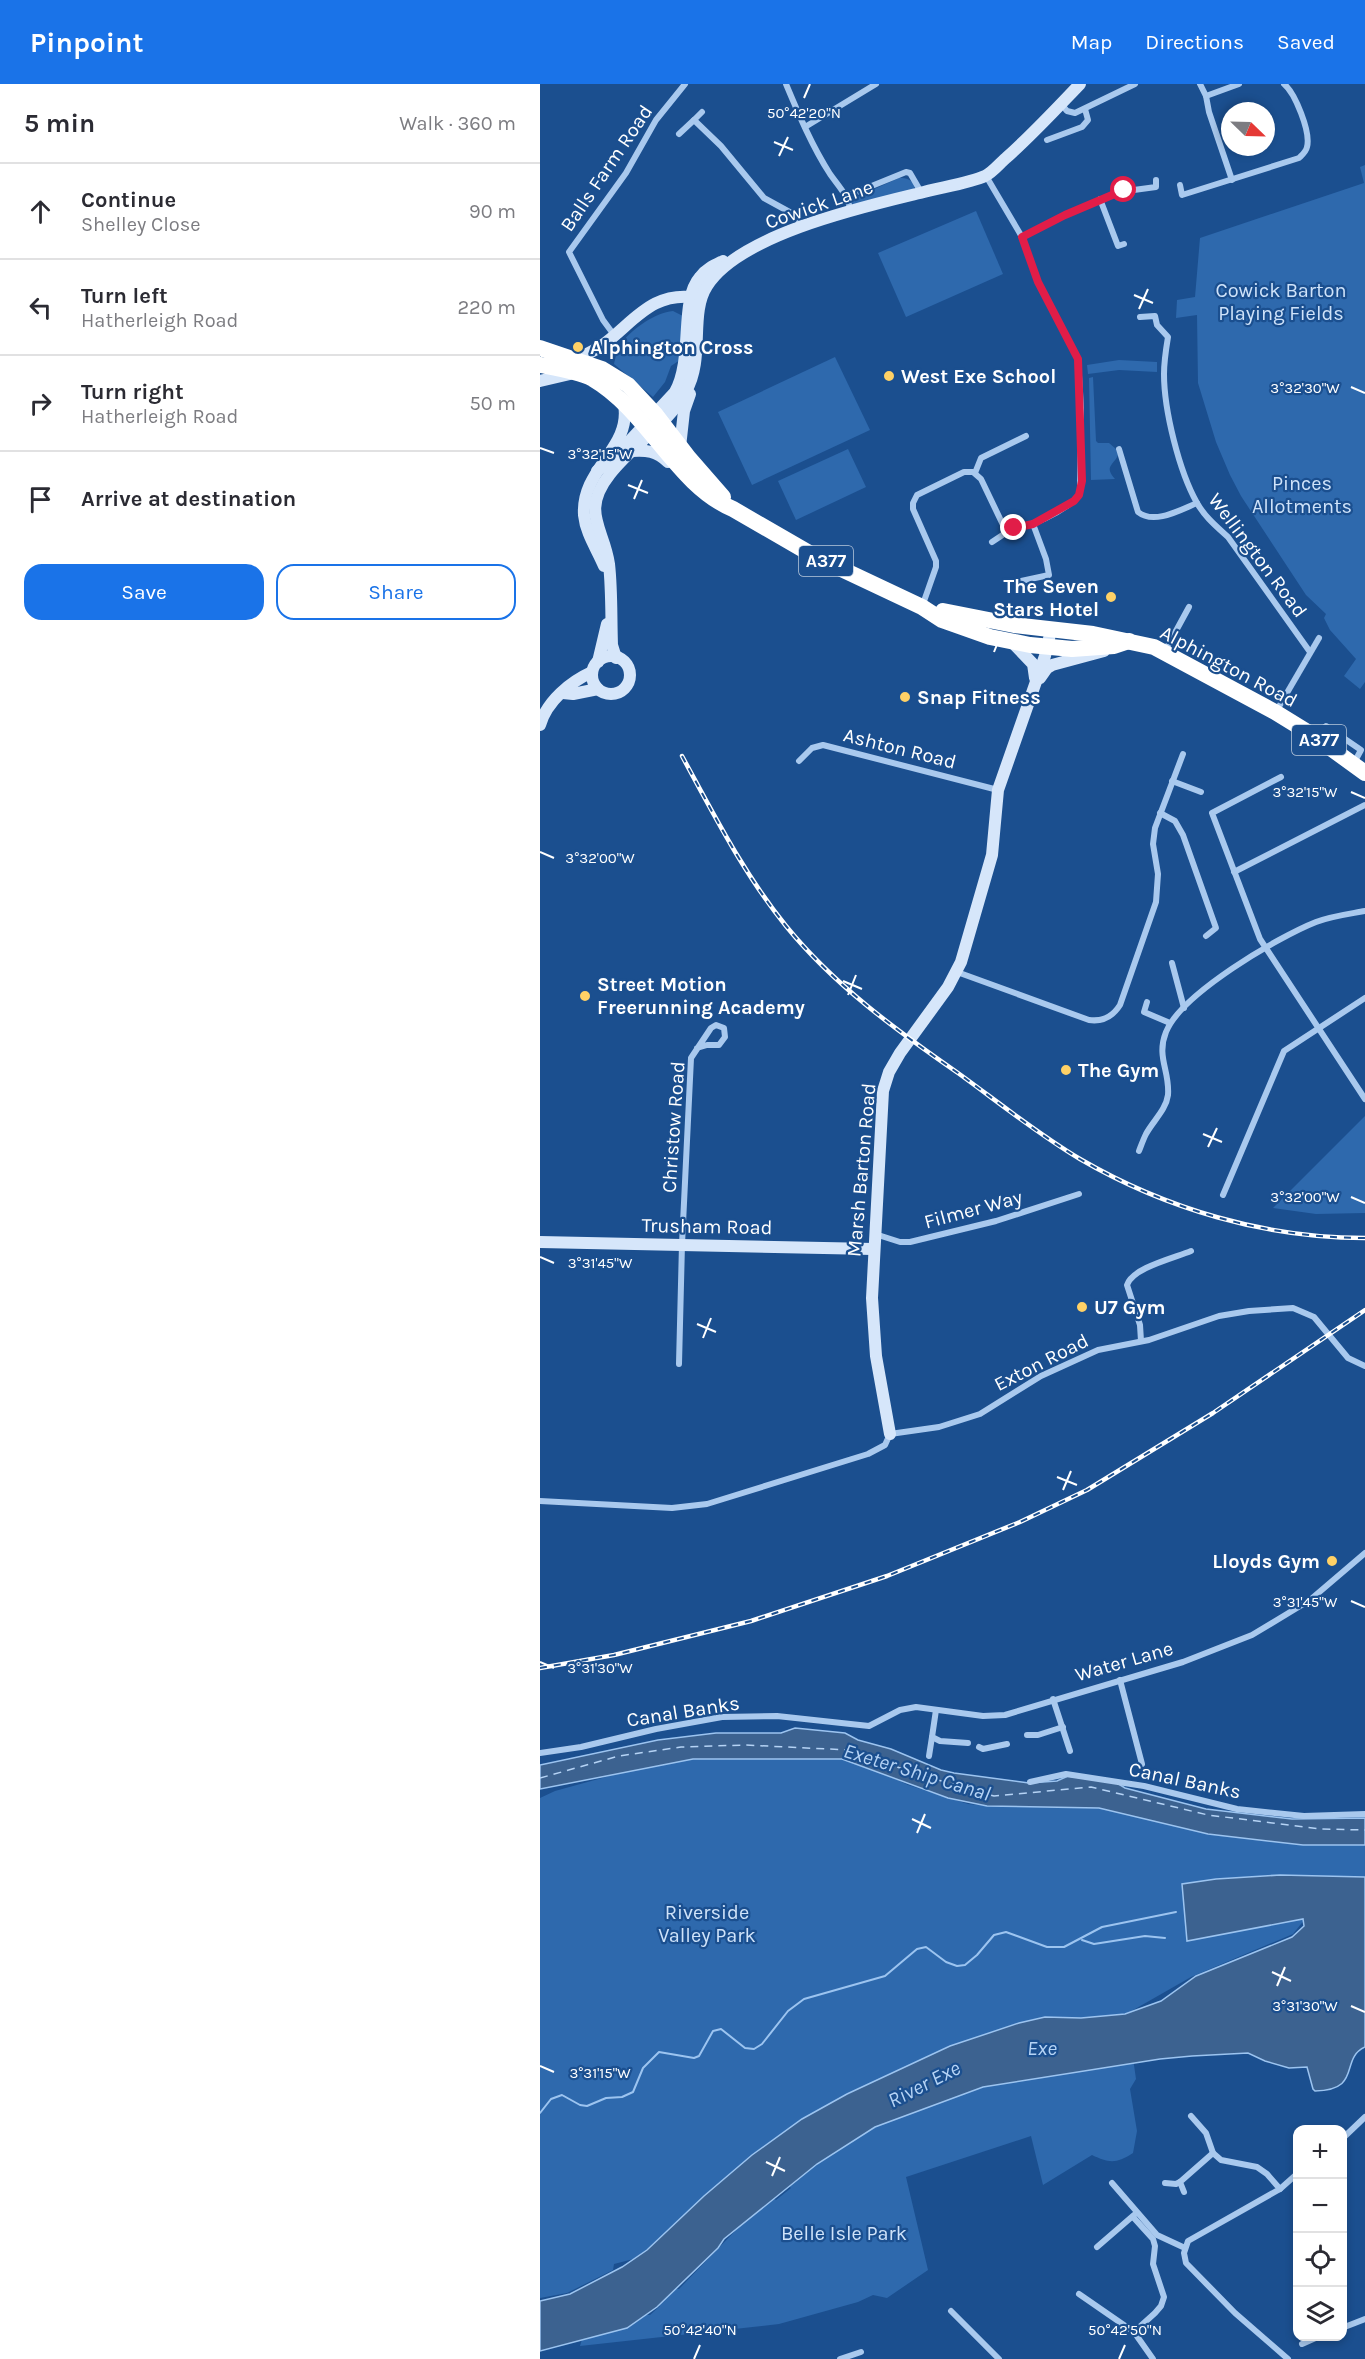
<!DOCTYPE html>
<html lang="en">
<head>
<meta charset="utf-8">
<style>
  body { margin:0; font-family:Karla,sans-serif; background:#f2f2f3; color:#2b2b33 }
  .controls { position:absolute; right:18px; bottom:18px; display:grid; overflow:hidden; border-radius:12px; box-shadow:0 3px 9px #0003 }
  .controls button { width:54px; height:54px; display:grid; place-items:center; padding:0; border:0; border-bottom:2px solid #e1e1e2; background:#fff; color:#2b2b33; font:30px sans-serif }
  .compass { position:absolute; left:681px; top:18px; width:54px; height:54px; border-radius:50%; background:#fff; box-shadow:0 3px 9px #0003; rotate:113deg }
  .stop { position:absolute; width:18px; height:18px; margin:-14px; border:4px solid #e11d48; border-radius:50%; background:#fff }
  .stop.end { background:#e11d48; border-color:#fff; box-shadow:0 2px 6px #0008 }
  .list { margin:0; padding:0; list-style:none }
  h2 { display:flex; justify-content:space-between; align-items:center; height:78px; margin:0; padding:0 24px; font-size:26px }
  h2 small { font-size:20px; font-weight:400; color:#7c7c81 }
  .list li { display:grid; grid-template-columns:39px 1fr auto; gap:18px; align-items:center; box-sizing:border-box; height:96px; padding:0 24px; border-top:2px solid #e1e1e2 }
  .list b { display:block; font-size:22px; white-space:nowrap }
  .list p { margin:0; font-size:20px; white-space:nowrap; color:#7c7c81 }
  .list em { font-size:20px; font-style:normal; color:#7c7c81 }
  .actions { display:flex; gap:12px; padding:18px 24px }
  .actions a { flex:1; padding:14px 0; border:2px solid #1a73e8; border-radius:18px; text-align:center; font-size:21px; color:#1a73e8 }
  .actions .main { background:#1a73e8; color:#fff }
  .icon { flex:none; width:33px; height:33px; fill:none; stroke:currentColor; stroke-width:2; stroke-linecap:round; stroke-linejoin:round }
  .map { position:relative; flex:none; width:825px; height:2275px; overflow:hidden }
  header { display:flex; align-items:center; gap:36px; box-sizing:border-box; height:84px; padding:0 30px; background:#1a73e8; color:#fff }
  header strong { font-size:28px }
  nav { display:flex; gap:33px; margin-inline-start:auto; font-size:21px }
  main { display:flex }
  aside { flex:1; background:#fff }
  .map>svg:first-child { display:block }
</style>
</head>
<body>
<header>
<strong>Pinpoint</strong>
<nav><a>Map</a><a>Directions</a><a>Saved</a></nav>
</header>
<main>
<aside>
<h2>5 min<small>Walk · 360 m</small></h2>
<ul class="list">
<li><svg class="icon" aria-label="ahead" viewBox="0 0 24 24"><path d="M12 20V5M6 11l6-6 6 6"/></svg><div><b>Continue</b><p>Shelley Close</p></div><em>90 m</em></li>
<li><svg class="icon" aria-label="left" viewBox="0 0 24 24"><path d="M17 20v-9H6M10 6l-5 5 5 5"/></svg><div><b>Turn left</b><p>Hatherleigh Road</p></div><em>220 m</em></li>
<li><svg class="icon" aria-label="right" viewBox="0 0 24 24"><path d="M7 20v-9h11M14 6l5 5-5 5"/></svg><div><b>Turn right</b><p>Hatherleigh Road</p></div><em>50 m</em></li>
<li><svg class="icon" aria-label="arrive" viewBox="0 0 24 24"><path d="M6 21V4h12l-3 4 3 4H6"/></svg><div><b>Arrive at destination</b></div></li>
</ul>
<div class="actions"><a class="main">Save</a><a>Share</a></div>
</aside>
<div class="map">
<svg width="825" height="2275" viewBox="0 0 825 2275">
  <rect width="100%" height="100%" fill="#1b4f8f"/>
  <g fill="#2e69ad">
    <path d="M825,81V598L820,605L804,592L816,575L790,546L784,534L786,530L766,511L701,412L690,391L676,358L658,299L657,231L636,234L637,216L655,213L660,154L824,99L820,83Z"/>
    <path d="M359,94C367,94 371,95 375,102L374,105L314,121L312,119V115Z"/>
    <path d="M436,127L463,190L366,233L338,169Z"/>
    <path d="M133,227L143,232V274L131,282L125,298L113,313L74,280C76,272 77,263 83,257C95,243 115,229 133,227Z"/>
    <path d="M295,273L330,346L212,401L178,328Z"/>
    <path d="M579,276L617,278V288L579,286L548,290L547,281Z"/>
    <path d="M553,293L556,357L558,359H569L576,365L578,371C573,382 564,382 575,395L551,396L549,294Z"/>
    <path d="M308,365L326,403L256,436L238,397Z"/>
    <path d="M825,1032V1129L776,1130L733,1124Z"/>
    <path d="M195,1670L304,1675L345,1690L368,1701L428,1720L447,1722L559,1724L668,1750L763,1761H825V1826L765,1835L753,1850L651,1893L581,1933L505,1935L113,2170L74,2180L73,2186L27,2209L0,2214V1714L15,1707L138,1673Z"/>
    <path d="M592,1967L596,1995L590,2005L597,2047L593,2069C576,2080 569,2079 552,2071L503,2101L491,2052L366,2093L388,2186L347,2214L333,2211L318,2218L239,2240L40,2262L43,2252L101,2231H110L120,2222L117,2217L129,2204L139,2205L197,2145L200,2131L229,2111L236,2116L251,2104L246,2099L310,2053L326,2049L335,2039L348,2030L359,2034L363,2029L443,1994L454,2001L549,1984Z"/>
  </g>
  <g fill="#3c6290" stroke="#9cc4f0" stroke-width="1.5">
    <path d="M255,1644L305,1649L318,1656L351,1665L401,1686L414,1689L489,1699L517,1697L528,1692L577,1699L585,1704L666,1725L752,1735L825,1734V1761H763L668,1750L559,1724L447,1722L408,1714L302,1675H153L0,1705V1681L118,1656L176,1649H241Z"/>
    <path d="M740,1791L825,1793V1963C799,1975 823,2006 775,2007L773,2005L767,1983L749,1984L725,1977L708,1969L652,1972L620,1975L443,2003L335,2043L277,2080L184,2155L178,2164L117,2223L87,2244L0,2267V2217L30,2210L82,2183L107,2166L164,2112L212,2071L262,2035L307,2010L410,1962L479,1939L505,1933L541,1934L585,1930L621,1917L656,1892L752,1853L764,1842L763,1835L647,1857L642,1800L676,1795Z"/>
  </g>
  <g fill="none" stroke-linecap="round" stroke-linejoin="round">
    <g stroke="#9cc4f0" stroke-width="2">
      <path d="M542,1856L554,1860L605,1852L625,1854"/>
      <path d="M0,2029L11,2015L22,2011L40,2021L47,2022L66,2014L82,2013L93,2008L103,1984L119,1968L154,1974L159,1972L173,1947L181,1945L205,1964L214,1965L222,1960L248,1927L264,1915L345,1892L377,1865L386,1863L406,1878L417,1882L425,1881L437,1871L454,1851L466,1848L507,1863H524L562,1843L636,1828"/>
    </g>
    <path stroke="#b5d3f5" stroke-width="1.5" stroke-dasharray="8 6" stroke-linecap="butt" d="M0,1694L79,1672L141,1663L205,1661L309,1666L374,1689L454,1712L551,1703L668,1731L781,1745L825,1746"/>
    <g stroke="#a9c9ee" stroke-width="6">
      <path d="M246,0C259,31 272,62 290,90C300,104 307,110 311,127"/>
      <path d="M660,0L666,12L669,28L692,96"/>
      <path d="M666,12L699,0"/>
      <path d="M521,20L527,27L535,29L595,0"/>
      <path d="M162,28L154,36L181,62L224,114L255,131L262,142"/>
      <path d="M265,43L336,0"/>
      <path d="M139,50L154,36"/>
      <path d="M507,56L542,43L548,36L545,25"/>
      <path d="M640,101L642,111L759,74C762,71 766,68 767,63C771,48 755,9 744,0"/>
      <path d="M307,112L366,88L370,89L381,108"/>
      <path d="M560,115L578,162L584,160"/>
      <path d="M482,153L525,131L579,108L616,103V96"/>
      <path d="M600,233L615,232L617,241L628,253C626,265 624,278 624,290C624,326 639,387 657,419C665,433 676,442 688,453L770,568"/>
      <path d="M74,251L63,236L29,168L86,89L116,36L145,0"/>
      <path d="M579,365L598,428C614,441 640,426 657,419"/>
      <path d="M435,389L441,374L486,352"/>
      <path d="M452,458L464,450L467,445"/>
      <path d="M476,498L509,491L506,475L493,440"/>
      <path d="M383,520L396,483V477L373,425V419L377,411L424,388H433L441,395L464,443C480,450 533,424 540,409L541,324L538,275L498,198L482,153L446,92"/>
      <path d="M625,567L649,523"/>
      <path d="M737,626L779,554"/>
      <path d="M774,652L786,642L821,666L814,679"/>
      <path d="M259,677L272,664L283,661L458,706"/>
      <path d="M741,693L672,729L720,855L825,1015"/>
      <path d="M632,697L661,708"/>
      <path d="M620,729L635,737L643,751L676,844L666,852"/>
      <path d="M694,788L825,721"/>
      <path d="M632,879L644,924"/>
      <path d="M417,888L549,936C563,938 573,932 580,921L616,818L618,790L613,760L615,744L643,670"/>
      <path d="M607,918L604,928L630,939"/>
      <path d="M599,1067C601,1062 603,1056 606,1050C613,1037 626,1026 628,1011C630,987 616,973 626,948C641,910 738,853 776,838C792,832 809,830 825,827"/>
      <path d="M683,1111L744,967L825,914"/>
      <path d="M335,1150L360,1158H370L456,1137L539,1110"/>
      <path d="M601,1257L600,1241L587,1201C592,1184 634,1174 651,1167"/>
      <path d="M139,1280L142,1160L151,974L171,944L176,941L184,944L185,953L179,961H167L157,964"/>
      <path d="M0,1417L132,1424L167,1420L328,1370L345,1361L350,1350L399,1343L440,1330L501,1292L558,1266L609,1256L679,1232L709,1227L753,1224L774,1233L808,1274L825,1282"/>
      <path d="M580,1596L602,1680"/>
      <path d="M513,1615L530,1667"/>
      <path d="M396,1626L392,1653L400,1657L428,1659"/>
      <path d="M487,1651H498L523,1643"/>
      <path d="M439,1663L443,1665L467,1660"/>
      <path d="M0,1669L41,1663L116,1645L182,1633L237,1632L329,1642L360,1626L376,1623L443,1632L465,1631L643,1578L712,1551L770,1516L825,1469"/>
      <path d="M389,1672L392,1653"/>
      <path d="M490,1698L526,1690L604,1702L697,1725L764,1732L825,1730"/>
      <path d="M651,2032L666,2049L673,2069L681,2076L717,2083L727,2090L740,2105L648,2157L644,2169L646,2179L695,2229L748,2275"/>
      <path d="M802,2055L825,2033"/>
      <path d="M572,2099L617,2151L645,2164"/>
      <path d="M625,2099L636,2100L640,2098"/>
      <path d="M740,2105L758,2089"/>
      <path d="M644,2108L640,2098L673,2069"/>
      <path d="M593,2133L613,2155L615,2162L613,2180L624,2213L621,2222L615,2229L594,2248"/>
      <path d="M557,2163L594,2131"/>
      <path d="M539,2210L594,2248L613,2275"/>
      <path d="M411,2227L459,2275"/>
      <path d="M802,2244L825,2235"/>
      <path d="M762,2260L780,2252"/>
      <path d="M300,2275L321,2268"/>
    </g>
    <g stroke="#d6e6fa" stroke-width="12">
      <path d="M35,274C84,262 99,203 158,214"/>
      <path d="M0,297L30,290"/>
      <path d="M140,363L144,327L150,310"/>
      <path d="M92,367C107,366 116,367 128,378"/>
      <path d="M57,387L83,364L135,308C154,274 139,217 160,193C166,185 175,181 183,177"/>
      <path d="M64,482C57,465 46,450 44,431C41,384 92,365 84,320"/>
      <path d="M472,558L493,580L495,594"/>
      <circle cx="71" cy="591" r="19"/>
      <path d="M76,574L72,561C71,534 72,507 69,480C64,444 40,428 70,390C93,360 128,341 146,307C165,274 149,230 167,202C199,151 322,123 380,109C397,104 430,99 445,92C453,88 460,79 466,74C492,51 516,25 540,0"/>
      <path d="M58,578L67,540"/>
      <path d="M500,594L507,584L512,581L564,567"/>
      <path d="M23,609L33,610L58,605"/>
      <path d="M0,641C7,617 30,598 52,588"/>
      <path d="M0,1158L333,1165"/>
      <path d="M350,1350L336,1272L332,1214L343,1007L349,988L360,969L408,903L421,878L452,771L458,706L505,572L511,546"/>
    </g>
    <g stroke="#fff" stroke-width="16">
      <path d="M0,264L62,285L88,301L116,331L149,374L183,413"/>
      <path d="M0,281C17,284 38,287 53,295C108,327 137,402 193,425L276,473L382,523L402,536L450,553L490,561L532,565L574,562L589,557"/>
      <path d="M403,527L474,541L553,550L614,563L735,628L774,652L825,689"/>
    </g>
    <defs>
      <g id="rail">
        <path d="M142,672C174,731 204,790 246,842C294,901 356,946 418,989C458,1018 498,1050 540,1075C626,1125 725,1154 825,1154"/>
        <path d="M0,1584L74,1571L211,1537L347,1492L480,1438L547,1406L673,1329L825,1226"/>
      </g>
    </defs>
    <use href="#rail" stroke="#fff" stroke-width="4.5"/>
    <use href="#rail" stroke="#1b4f8f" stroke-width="2" stroke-dasharray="7" stroke-linecap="butt"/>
  </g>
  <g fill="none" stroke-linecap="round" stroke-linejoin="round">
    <path stroke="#e11d48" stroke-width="8" d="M474,444L493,440L534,417L539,411L542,397L538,275L498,198L482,153L525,131L584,106"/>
  </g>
  <path fill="none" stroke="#fff" stroke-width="2" d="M264,14L270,0M234,58L253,66M239,72L248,53M594,211L613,219M599,225L608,205M811,303L825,309M0,364L14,369M88,401L108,409M94,415L102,396M448,554L468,562M454,568L462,548M811,708L825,714M0,768L14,774M303,897L322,905M308,911L316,891M663,1050L682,1058M668,1063L677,1044M811,1113L825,1119M0,1173L14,1179M157,1240L176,1248M163,1254L171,1234M517,1393L537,1401M523,1406L531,1387M811,1517L825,1523M0,1578L14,1584M372,1735L391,1744M377,1749L385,1730M732,1888L751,1897M737,1902L745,1883M811,1922L825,1928M0,1982L14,1988M226,2078L245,2087M232,2092L240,2073M154,2275L160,2261M579,2275L585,2261"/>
  <g fill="#ffd166" stroke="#1b4f8f" stroke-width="2">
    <circle cx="38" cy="263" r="6"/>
    <circle cx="349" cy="292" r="6"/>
    <circle cx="571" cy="513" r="6"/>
    <circle cx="365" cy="613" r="6"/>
    <circle cx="45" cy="912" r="6"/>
    <circle cx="526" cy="986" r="6"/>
    <circle cx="542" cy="1223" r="6"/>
    <circle cx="792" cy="1477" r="6"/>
  </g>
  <g text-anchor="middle" stroke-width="4.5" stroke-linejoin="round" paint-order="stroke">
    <g fill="#1b4f8f" stroke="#bbcadd" stroke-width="1.5">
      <rect x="259" y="462" width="54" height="30" rx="4.5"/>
      <rect x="752" y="641" width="54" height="30" rx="4.5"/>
    </g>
    <g font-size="18" font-weight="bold" fill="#fff">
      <text x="286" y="483">A377</text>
      <text x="779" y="662">A377</text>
    </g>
    <g font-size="20" fill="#fff" stroke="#1b4f8f">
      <text transform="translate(66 84) rotate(-56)" y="7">Balls Farm Road</text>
      <text transform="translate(279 120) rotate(-19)" y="7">Cowick Lane</text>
      <text transform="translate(718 471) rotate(53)" y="7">Wellington Road</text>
      <text transform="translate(689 582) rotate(28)" y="7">Alphington Road</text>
      <text transform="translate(360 664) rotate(14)" y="7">Ashton Road</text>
      <text transform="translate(133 1043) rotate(-86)" y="7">Christow Road</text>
      <text transform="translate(321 1086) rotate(-85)" y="7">Marsh Barton Road</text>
      <text transform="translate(433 1125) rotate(-15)" y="7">Filmer Way</text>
      <text transform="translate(167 1142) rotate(1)" y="7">Trusham Road</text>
      <text transform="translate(501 1278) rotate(-27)" y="7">Exton Road</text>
      <text transform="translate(584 1577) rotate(-16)" y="7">Water Lane</text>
      <text transform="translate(143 1627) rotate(-9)" y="7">Canal Banks</text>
      <text transform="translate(645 1696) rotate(12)" y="7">Canal Banks</text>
    </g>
    <g font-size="20" fill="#cfe3fa" stroke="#1b4f8f">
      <text x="741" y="213">Cowick Barton<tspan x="741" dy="23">Playing Fields</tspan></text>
      <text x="762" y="406">Pinces<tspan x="762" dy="23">Allotments</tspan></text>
      <text x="167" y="1835">Riverside<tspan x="167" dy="23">Valley Park</tspan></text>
      <text x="304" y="2156">Belle Isle Park</text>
    </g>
    <g font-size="20" font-weight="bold" fill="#fff" stroke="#1b4f8f" text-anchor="start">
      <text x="50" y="270">Alphington Cross</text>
      <text x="361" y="299">West Exe School</text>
      <text x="559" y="509" text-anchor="end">The Seven<tspan x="559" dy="23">Stars Hotel</tspan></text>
      <text x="377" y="620">Snap Fitness</text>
      <text x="57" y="907">Street Motion<tspan x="57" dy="23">Freerunning Academy</tspan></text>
      <text x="538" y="993">The Gym</text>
      <text x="554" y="1230">U7 Gym</text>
      <text x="780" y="1484" text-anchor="end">Lloyds Gym</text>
    </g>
    <g font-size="21" font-style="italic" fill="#b5d3f5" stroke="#1b4f8f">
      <text transform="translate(377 1688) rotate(17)" y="7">Exeter Ship Canal</text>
      <text x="502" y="1971">Exe</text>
      <text transform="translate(384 2000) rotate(-27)" y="7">River Exe</text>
    </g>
  </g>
  <g font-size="15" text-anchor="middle" fill="#fff" stroke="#1b4f8f" stroke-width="4.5" stroke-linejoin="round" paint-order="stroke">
    <text x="264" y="34">50°42'20"N</text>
    <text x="765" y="309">3°32'30"W</text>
    <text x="60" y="375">3°32'15"W</text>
    <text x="765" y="713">3°32'15"W</text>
    <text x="60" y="779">3°32'00"W</text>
    <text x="765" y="1118">3°32'00"W</text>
    <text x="60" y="1184">3°31'45"W</text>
    <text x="765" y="1523">3°31'45"W</text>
    <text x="60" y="1589">3°31'30"W</text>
    <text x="765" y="1927">3°31'30"W</text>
    <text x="60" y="1994">3°31'15"W</text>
    <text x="160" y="2251">50°42'40"N</text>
    <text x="585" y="2251">50°42'50"N</text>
  </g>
</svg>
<div class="controls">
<button>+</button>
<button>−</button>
<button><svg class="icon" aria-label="locate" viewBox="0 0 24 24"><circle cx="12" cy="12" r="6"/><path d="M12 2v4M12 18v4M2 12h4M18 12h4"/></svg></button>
<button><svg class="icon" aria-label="layers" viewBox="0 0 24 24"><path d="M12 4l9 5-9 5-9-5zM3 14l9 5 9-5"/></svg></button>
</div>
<svg class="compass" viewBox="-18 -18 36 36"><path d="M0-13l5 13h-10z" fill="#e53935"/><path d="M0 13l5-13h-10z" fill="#7c7c81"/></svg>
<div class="stop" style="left:584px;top:106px"></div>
<div class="stop end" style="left:474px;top:444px"></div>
</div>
</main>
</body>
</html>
